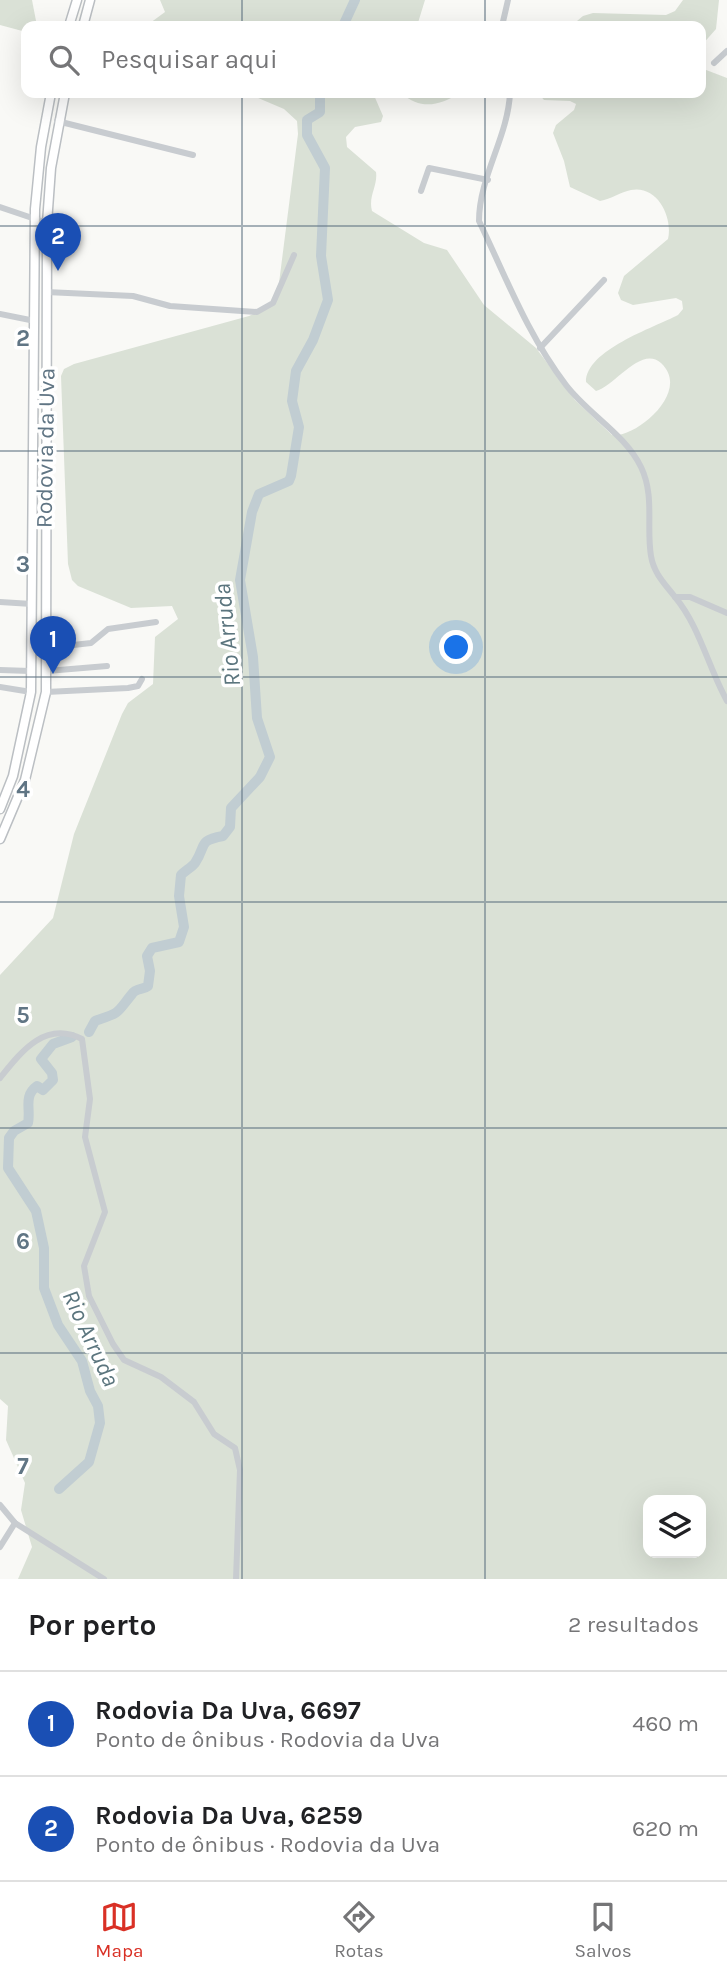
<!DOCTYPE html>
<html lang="pt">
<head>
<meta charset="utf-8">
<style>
  body { margin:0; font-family:Karla,sans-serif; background:#f6f6f6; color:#202124 }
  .controls { position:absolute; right:21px; bottom:21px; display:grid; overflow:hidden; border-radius:14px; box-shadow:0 7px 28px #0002 }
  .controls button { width:63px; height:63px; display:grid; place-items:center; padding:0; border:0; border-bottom:2px solid #e0e0e0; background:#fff; color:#202124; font:35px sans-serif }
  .you { position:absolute; left:457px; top:648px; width:24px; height:24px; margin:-18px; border:5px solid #fff; border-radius:50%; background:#1a73e8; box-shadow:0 0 0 10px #1a73e833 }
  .badge { display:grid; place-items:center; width:46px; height:46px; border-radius:50%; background:#d93025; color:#fff; font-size:23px; font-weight:700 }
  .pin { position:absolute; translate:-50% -58px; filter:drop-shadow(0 2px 4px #0008) }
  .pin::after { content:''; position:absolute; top:37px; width:24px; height:21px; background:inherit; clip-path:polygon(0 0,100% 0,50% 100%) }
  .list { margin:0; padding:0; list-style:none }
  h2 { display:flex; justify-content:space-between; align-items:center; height:91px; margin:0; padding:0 28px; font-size:30px }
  h2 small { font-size:23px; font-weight:400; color:#757577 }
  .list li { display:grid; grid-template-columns:46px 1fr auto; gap:21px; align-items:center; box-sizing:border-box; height:105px; padding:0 28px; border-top:2px solid #e0e0e0 }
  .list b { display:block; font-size:26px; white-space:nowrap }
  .list p { margin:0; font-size:23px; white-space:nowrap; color:#757577 }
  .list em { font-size:23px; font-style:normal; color:#757577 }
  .icon { flex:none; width:38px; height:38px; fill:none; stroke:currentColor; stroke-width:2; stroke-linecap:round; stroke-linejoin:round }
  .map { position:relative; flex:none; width:727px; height:1579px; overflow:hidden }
  .search { position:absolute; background:#fff; box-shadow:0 7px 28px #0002; left:21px; right:21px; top:21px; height:77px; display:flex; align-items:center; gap:18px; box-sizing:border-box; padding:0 24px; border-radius:14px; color:#757577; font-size:26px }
  .sheet { height:301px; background:#fff }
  nav { display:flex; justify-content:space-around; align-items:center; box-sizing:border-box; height:98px; border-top:2px solid #e0e0e0; background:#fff; font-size:19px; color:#757577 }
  nav a { display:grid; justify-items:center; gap:4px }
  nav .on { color:#d93025 }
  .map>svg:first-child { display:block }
</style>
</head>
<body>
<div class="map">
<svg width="727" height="1579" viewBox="0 0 727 1579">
  <rect width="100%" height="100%" fill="#f9f9f6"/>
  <g fill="#dae1d6" fill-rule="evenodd">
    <path d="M0,0H32L37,26H26V32L0,25Z"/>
    <path d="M160,0H425L417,26H146L165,12Z"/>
    <path d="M683,0H719L716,29L701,46V26H571L583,16L593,13L666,15L675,11Z"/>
    <path d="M701,68L727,78V1579H18L32,1547L21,1510L25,1483L6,1440L8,1406L0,1399V975L53,918L74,834L122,714L128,703L153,684L155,637L178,619L172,606L131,608L78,586L72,580L68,564L61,376L64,369L74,364L249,316L269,307L279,283L298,134L297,121L284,109L246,93H373L383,116L381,122L355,127L346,137L347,147L376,172C378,186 368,196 372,211L424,243L447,250L484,305L536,348L575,400L612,435C632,440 693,393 661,363C641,345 615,386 596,391L586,382C586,350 653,328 678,315L683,309L682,301L676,298L633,305L621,300L618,293L624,276L668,239C673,218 658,185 631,190C621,192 611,199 600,201L570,187L564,161L553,133L556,125L574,110L576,104L570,101L544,100L538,93H701ZM648,1500H701V1553H648Z"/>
    <path d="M401,93H461C439,105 422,111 401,93Z"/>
  </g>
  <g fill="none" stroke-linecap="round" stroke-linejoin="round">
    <g stroke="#c1cdd2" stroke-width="10">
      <path d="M343,26L355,0"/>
      <path d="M89,1032L95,1021C121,1012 115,1015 132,994C136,988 143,990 148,986L150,971L147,956L152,948L179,942L184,927L179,896L181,875C185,871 192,867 195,863C207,845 197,841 223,836L230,827L231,808L260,777L270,757L257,718L253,657L240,580L252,512L259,494L289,481L291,476L299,427L292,401L296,371L313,340L328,300L321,256L325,168L307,135V120L320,112V93"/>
      <path d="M59,1489L89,1462L100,1423L98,1406L90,1391L82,1361L58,1325L44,1288V1248L36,1211L8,1168L9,1138L14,1131L28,1123C31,1109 23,1096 37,1086L43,1090L53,1080L52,1073L41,1059L53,1044L72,1037"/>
    </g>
    <defs>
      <g id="major">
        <path d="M69,26L77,0"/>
        <path d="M83,26L90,0"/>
        <path d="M0,809L13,776L31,692L35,209L41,147L51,93"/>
        <path d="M0,839L25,780L46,692L47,223L51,168L65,93"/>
      </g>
    </defs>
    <use href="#major" stroke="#bbbfc3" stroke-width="11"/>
    <g stroke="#c8ccd0" stroke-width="6">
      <path d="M502,26L508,0"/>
      <path d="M714,63L727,51"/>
      <path d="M510,93C508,137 479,177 479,221C506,277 527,334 566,385C588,414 625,434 641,467C655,496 646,526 651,556C654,574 665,584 675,597C700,627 708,667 727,701"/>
      <path d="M57,121L193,155"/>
      <path d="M421,191L429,168L488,180"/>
      <path d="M0,207L47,223"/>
      <path d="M46,292L133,296L170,306L257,312L273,303L294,255"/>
      <path d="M0,314L35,321"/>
      <path d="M540,348L604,280"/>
      <path d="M675,597H690L727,613"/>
      <path d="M0,602L32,604"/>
      <path d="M47,648L91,643L108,629L156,622"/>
      <path d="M0,670L30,671"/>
      <path d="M47,671L107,666"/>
      <path d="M0,687L31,692"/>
      <path d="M46,692L128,688L138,686L142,679"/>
      <path d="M0,1078C21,1052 45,1020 82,1039L90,1099L85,1137L105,1212L84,1266L89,1296L113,1344L124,1360L161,1377L194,1402L214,1434L235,1448L240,1470L236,1579"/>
      <path d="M0,1505L15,1523L104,1579"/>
      <path d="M0,1547L15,1523"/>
    </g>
    <use href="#major" stroke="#fff" stroke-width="8"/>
  </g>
  <path fill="none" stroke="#607584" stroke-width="2" stroke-opacity="0.55" d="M242,0V26M485,0V26M242,93V1579M485,93V1579M0,226H727M0,451H727M0,677H727M0,902H727M0,1128H727M0,1353H727"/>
  <g text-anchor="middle" stroke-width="7" stroke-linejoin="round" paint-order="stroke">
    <g font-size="23" fill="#607584" stroke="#fff">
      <text transform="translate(45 448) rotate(-89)" y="8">Rodovia da Uva</text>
    </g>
    <g font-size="24" font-style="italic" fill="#5b757e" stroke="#fff">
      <text transform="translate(227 635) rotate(-96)" y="8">Rio Arruda</text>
      <text transform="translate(91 1338) rotate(65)" y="8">Rio Arruda</text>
    </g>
  </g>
  <g font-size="23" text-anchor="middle" font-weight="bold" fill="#607584" stroke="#fff" stroke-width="7" stroke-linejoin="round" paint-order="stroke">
    <text x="23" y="346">2</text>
    <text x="23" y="572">3</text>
    <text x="23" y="797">4</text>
    <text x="23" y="1023">5</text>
    <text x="23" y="1249">6</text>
    <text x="23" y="1474">7</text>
  </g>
</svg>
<div class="controls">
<button><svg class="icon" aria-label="layers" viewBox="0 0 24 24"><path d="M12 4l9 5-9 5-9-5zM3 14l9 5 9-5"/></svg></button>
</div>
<div class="you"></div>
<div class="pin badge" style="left:53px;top:674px;background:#1a4fb4">1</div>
<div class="pin badge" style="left:58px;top:271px;background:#1a4fb4">2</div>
<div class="search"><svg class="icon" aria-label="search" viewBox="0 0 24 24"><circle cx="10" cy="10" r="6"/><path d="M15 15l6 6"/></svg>Pesquisar aqui</div>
</div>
<section class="sheet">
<h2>Por perto<small>2 resultados</small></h2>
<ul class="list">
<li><span class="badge" style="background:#1a4fb4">1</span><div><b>Rodovia Da Uva, 6697</b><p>Ponto de ônibus · Rodovia da Uva</p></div><em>460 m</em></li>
<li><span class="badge" style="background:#1a4fb4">2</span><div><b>Rodovia Da Uva, 6259</b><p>Ponto de ônibus · Rodovia da Uva</p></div><em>620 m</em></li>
</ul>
</section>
<nav>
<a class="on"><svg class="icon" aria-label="map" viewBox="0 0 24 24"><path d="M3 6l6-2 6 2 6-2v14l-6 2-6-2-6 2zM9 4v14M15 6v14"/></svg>Mapa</a>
<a><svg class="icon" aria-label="directions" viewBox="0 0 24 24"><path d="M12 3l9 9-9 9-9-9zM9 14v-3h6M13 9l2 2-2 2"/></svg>Rotas</a>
<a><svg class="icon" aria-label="saved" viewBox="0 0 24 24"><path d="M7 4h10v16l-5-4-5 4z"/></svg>Salvos</a>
</nav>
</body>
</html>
